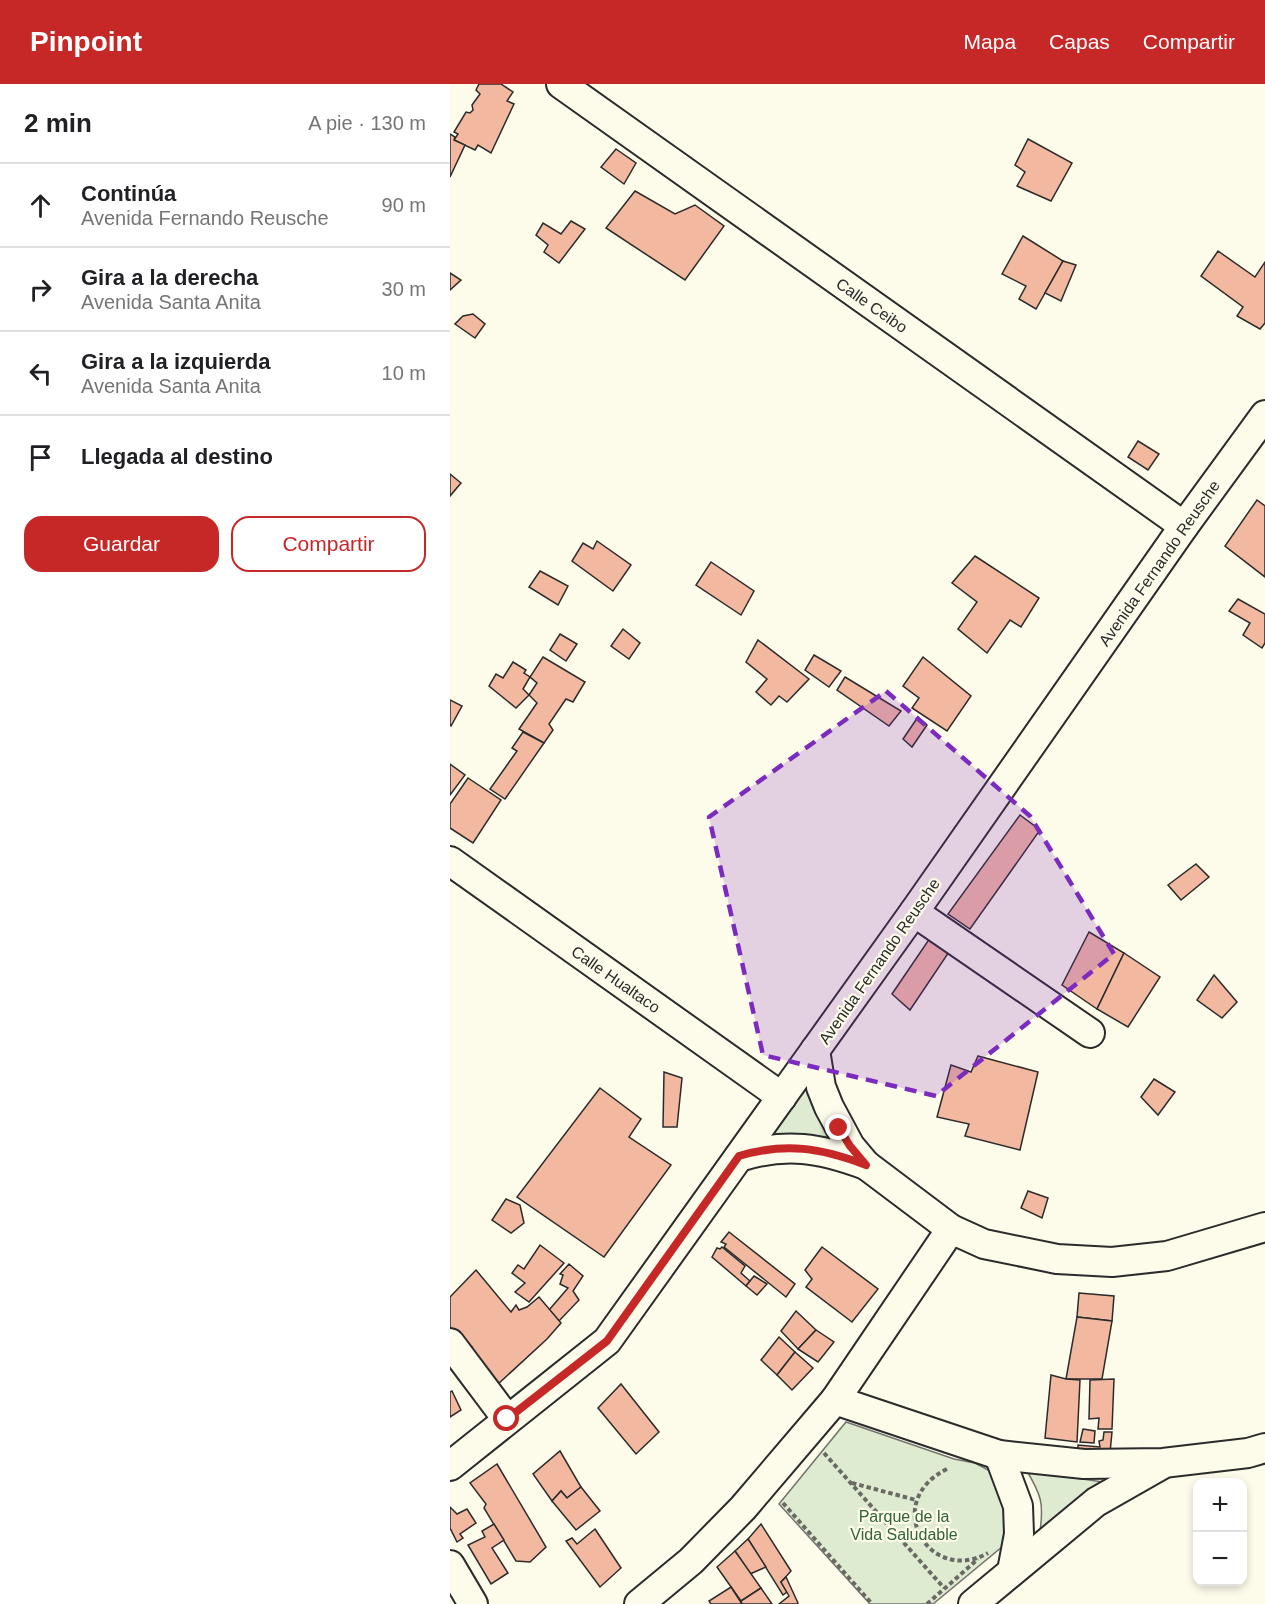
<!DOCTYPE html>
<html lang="es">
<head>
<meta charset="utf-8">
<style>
  body { margin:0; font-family:Helvetica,sans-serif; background:#f2f2f2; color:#202124 }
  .controls { position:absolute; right:18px; bottom:18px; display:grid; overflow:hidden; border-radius:12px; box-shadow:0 3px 9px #0003 }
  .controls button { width:54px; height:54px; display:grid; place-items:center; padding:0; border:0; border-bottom:2px solid #e0e0e0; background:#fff; color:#202124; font:30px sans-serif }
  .stop { position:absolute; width:18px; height:18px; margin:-14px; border:4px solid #c62828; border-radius:50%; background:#fff }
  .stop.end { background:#c62828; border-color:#fff; box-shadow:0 2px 6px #0008 }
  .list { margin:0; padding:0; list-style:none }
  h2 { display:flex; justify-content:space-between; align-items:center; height:78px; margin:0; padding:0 24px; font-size:26px }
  h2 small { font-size:20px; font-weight:400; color:#757577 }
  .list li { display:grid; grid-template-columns:39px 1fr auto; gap:18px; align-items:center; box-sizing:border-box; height:84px; padding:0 24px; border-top:2px solid #e0e0e0 }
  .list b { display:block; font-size:22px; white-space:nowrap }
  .list p { margin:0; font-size:20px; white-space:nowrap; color:#757577 }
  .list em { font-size:20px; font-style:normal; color:#757577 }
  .actions { display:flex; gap:12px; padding:18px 24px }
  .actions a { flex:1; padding:14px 0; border:2px solid #c62828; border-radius:18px; text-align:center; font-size:21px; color:#c62828 }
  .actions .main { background:#c62828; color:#fff }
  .icon { flex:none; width:33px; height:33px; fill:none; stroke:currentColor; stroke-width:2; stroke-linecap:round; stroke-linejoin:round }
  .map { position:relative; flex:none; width:815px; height:1520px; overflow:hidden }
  header { display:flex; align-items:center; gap:36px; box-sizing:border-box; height:84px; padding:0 30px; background:#c62828; color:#fff }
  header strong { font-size:28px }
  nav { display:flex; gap:33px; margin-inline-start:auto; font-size:21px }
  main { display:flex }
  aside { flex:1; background:#fff }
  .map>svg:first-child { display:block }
</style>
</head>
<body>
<header>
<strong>Pinpoint</strong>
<nav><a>Mapa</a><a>Capas</a><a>Compartir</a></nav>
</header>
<main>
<aside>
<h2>2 min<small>A pie · 130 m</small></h2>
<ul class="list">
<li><svg class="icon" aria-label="ahead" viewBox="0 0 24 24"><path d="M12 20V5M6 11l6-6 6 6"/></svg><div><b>Continúa</b><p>Avenida Fernando Reusche</p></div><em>90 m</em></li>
<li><svg class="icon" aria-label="right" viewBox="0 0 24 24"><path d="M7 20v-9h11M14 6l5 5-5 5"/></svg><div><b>Gira a la derecha</b><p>Avenida Santa Anita</p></div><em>30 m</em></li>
<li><svg class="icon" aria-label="left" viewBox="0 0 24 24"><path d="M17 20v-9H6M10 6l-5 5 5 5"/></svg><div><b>Gira a la izquierda</b><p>Avenida Santa Anita</p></div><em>10 m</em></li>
<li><svg class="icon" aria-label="arrive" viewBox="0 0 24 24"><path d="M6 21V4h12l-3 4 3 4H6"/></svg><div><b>Llegada al destino</b></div></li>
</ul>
<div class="actions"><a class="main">Guardar</a><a>Compartir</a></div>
</aside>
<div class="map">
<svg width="815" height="1520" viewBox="0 0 815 1520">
  <rect width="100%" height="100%" fill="#fdfbea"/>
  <g fill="#deebd1" stroke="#74746e" stroke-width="1.5">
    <path d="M356,996L387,1056L315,1051Z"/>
    <path d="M396,1338L504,1375L525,1379L540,1387L562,1439L553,1462L483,1520H420L329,1420Z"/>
    <path d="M577,1387L653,1398L590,1447C594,1419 591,1411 577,1387Z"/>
  </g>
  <g fill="#f2b8a0" stroke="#2b2b2b" stroke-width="1.5">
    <path d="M29,0H51L63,8L57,17L64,20L41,69L28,61L25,66L4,56L8,50L4,48L16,28L20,29L23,26L22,21L30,10L26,6Z"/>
    <path d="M0,50L5,53L4,56L15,61L0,93Z"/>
    <path d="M578,55L622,79L601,117L567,102L575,88L565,81Z"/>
    <path d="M166,65L186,79L174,100L151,83Z"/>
    <path d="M185,107L225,130L245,121L274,142L235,196L156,144Z"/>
    <path d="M121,137L135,145L109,179L94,168L98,161L86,151L93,139L111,150Z"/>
    <path d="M573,152L613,177L586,225L569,215L576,202L552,190Z"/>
    <path d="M768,167L805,193L815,178V239L810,245L787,232L793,223L751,192Z"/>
    <path d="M613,177L626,181L611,217L595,209Z"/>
    <path d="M0,189L11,196L0,206Z"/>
    <path d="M23,230L35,240L25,254L5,240L13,232Z"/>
    <path d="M688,357L709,370L698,386L678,373Z"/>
    <path d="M0,390L11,399L0,412Z"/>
    <path d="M807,416L815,422V493L775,462Z"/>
    <path d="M147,457L181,481L163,507L122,477L133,459L143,465Z"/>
    <path d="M525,472L589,514L571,543L560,536L537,569L508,545L527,518L502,499Z"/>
    <path d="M261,478L304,507L291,531L246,501Z"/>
    <path d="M90,487L118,502L108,521L79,503Z"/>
    <path d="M788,515L815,530V559L812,564L793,551L800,539L779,527Z"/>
    <path d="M173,545L190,559L179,575L161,562Z"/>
    <path d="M110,550L127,560L116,577L100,566Z"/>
    <path d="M308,556L359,595L337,618L329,612L321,621L306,608L317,595L296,578Z"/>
    <path d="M364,571L391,587L379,603L355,586Z"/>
    <path d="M93,573L135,598L123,618L116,615L99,640L103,646L94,659L69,645L87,619L79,611L87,599L80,593Z"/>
    <path d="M473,573L521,612L497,647L462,624L469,614L453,602Z"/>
    <path d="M63,578L76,586L74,589L80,593L73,605L79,611L66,624L39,602L46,590L53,594Z"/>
    <path d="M395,593L451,627L439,642L387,606Z"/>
    <path d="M0,616L12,622L1,642L0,641Z"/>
    <path d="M468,633L477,641L462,663L453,655Z"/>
    <path d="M73,648L94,659L55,715L40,705L67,667L62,664Z"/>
    <path d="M0,680L15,691L0,711Z"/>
    <path d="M18,694L51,716L23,759L0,744V720Z"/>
    <path d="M570,731L590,746L520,845L498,830Z"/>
    <path d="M746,780L759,793L731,816L718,801Z"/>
    <path d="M639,848L674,869L647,925L612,901Z"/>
    <path d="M480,854L499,868L460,926L442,910Z"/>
    <path d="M674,869L710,893L678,943L647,925Z"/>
    <path d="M764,891L787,918L772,934L747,916Z"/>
    <path d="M528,972L588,988L570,1066L515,1052L519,1040L487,1033L501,981L521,988Z"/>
    <path d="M214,988L232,994L227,1043H213Z"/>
    <path d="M704,995L725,1008L708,1031L691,1013Z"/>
    <path d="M150,1004L191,1035L179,1053L221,1081L154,1173L67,1113Z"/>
    <path d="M578,1107L598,1114L592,1134L571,1124Z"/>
    <path d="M56,1115L70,1121L74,1139L61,1149L42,1136Z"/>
    <path d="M279,1148L345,1200L336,1213L274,1163L276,1160L271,1158Z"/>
    <path d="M90,1161L114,1179L79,1218L65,1208L75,1199L62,1189L68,1181L74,1185Z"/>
    <path d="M272,1163L295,1182L291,1189L300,1197L296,1202L262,1173L267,1164L270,1165Z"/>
    <path d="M372,1163L428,1205L402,1238L356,1203L362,1195L355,1186Z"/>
    <path d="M119,1180L133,1192L123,1207L129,1216L109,1237L99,1226L118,1204L110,1200L113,1191L110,1190Z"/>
    <path d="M26,1186L61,1228L66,1221L69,1226L77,1223L89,1213L111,1239L97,1255L47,1301L16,1267L22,1263L0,1243V1213Z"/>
    <path d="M304,1192L317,1200L307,1211L296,1202Z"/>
    <path d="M629,1209L664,1212L662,1237L627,1233Z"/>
    <path d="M346,1227L366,1246L348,1265L331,1247Z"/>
    <path d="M627,1233L662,1237L652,1295H616Z"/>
    <path d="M366,1246L384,1258L368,1278L348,1265Z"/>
    <path d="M329,1253L345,1268L327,1291L311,1276Z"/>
    <path d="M345,1268L363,1284L342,1306L327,1291Z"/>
    <path d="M601,1291L616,1295L630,1296L627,1358L595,1354Z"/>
    <path d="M664,1295L662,1345H648L649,1334L639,1335L640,1296Z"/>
    <path d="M171,1300L209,1348L186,1370L148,1324Z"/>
    <path d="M2,1307L11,1326L0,1333V1308Z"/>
    <path d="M633,1345L645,1347L644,1359L630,1358Z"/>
    <path d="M654,1348H662L660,1369H628V1361L650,1363L649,1357L653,1356Z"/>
    <path d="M110,1367L131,1403L117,1414L111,1407L102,1417L83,1390Z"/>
    <path d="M47,1380L96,1463L80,1478L66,1477L34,1424L36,1420L20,1399Z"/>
    <path d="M131,1403L150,1427L126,1446L102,1417L111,1407L117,1414Z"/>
    <path d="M0,1423L7,1430L17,1425L26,1439L10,1450L13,1454L7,1458L0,1444Z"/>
    <path d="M44,1440L54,1456L42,1464L58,1489L41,1500L18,1461L35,1453L32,1447Z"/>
    <path d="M311,1440L341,1487L331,1498L337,1508L333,1511L298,1455Z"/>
    <path d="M145,1445L171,1484L150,1503L116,1457L122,1454L127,1460Z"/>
    <path d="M298,1455L316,1483L300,1490L285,1467Z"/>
    <path d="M285,1467L311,1504L291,1517L267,1483Z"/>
    <path d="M336,1493L348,1519L347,1520H329L339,1512L331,1498Z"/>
    <path d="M281,1503L292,1520H261L259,1517Z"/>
    <path d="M311,1504L322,1520H292L291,1517Z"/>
  </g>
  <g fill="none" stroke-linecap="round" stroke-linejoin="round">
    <defs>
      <g id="minor">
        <path d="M111,0L734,442"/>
        <path d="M0,777L332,1013"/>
        <path d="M464,828L640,949"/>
        <path d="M365,966L371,1003L379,1023L400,1062L416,1081L501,1145L534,1160L607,1175L662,1178L717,1172L815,1143"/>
        <path d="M289,1073C336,1058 370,1064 416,1081"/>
        <path d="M0,1259L57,1335"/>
        <path d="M385,1316L549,1371L634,1380L713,1379L798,1369L815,1364"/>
        <path d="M549,1371L568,1422L569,1450L562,1487"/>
        <path d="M0,1382L157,1257L464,828L734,442L815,331"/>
        <path d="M0,1481L23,1520"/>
        <path d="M189,1520L241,1477L293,1424L385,1316L501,1145"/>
        <path d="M523,1520L646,1418L711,1381"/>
      </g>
    </defs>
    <use href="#minor" stroke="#2b2b2b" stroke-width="32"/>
    <g stroke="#6a6964" stroke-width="4" stroke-dasharray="4.5 3" stroke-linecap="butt">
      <path d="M374,1369L494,1504"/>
      <path d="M497,1385C430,1418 479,1502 538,1469"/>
      <path d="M402,1399L466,1416"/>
      <path d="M333,1419L422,1520"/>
      <path d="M477,1520L528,1475"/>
    </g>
    <use href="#minor" stroke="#fdfbea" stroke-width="28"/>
  </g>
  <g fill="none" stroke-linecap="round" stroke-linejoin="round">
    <path stroke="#c62828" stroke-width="8" d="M57,1335L157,1257L289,1072C336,1058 371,1064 416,1081L400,1062L389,1044"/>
  </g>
  <path fill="#7b2cbf" fill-opacity="0.2" stroke="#7b2cbf" stroke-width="4.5" stroke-dasharray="12 8" stroke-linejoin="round" d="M436,607L580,732L664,870L486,1012L313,971L259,733Z"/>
  <g text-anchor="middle" stroke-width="4.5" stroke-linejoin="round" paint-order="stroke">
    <g font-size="16" fill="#2b2b2b" stroke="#fdfbea">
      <text transform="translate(422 221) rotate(35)" y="6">Calle Ceibo</text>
      <text transform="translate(709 479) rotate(-55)" y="6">Avenida Fernando Reusche</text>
      <text transform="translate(429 877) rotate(-55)" y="6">Avenida Fernando Reusche</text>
      <text transform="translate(166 895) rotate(35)" y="6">Calle Hualtaco</text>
    </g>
    <g font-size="16" fill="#34623c" stroke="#fdfbea">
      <text x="454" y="1438">Parque de la<tspan x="454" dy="18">Vida Saludable</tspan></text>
    </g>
  </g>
</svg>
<div class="controls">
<button>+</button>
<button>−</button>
</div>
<div class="stop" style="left:57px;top:1335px"></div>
<div class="stop end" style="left:389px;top:1044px"></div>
</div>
</main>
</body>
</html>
